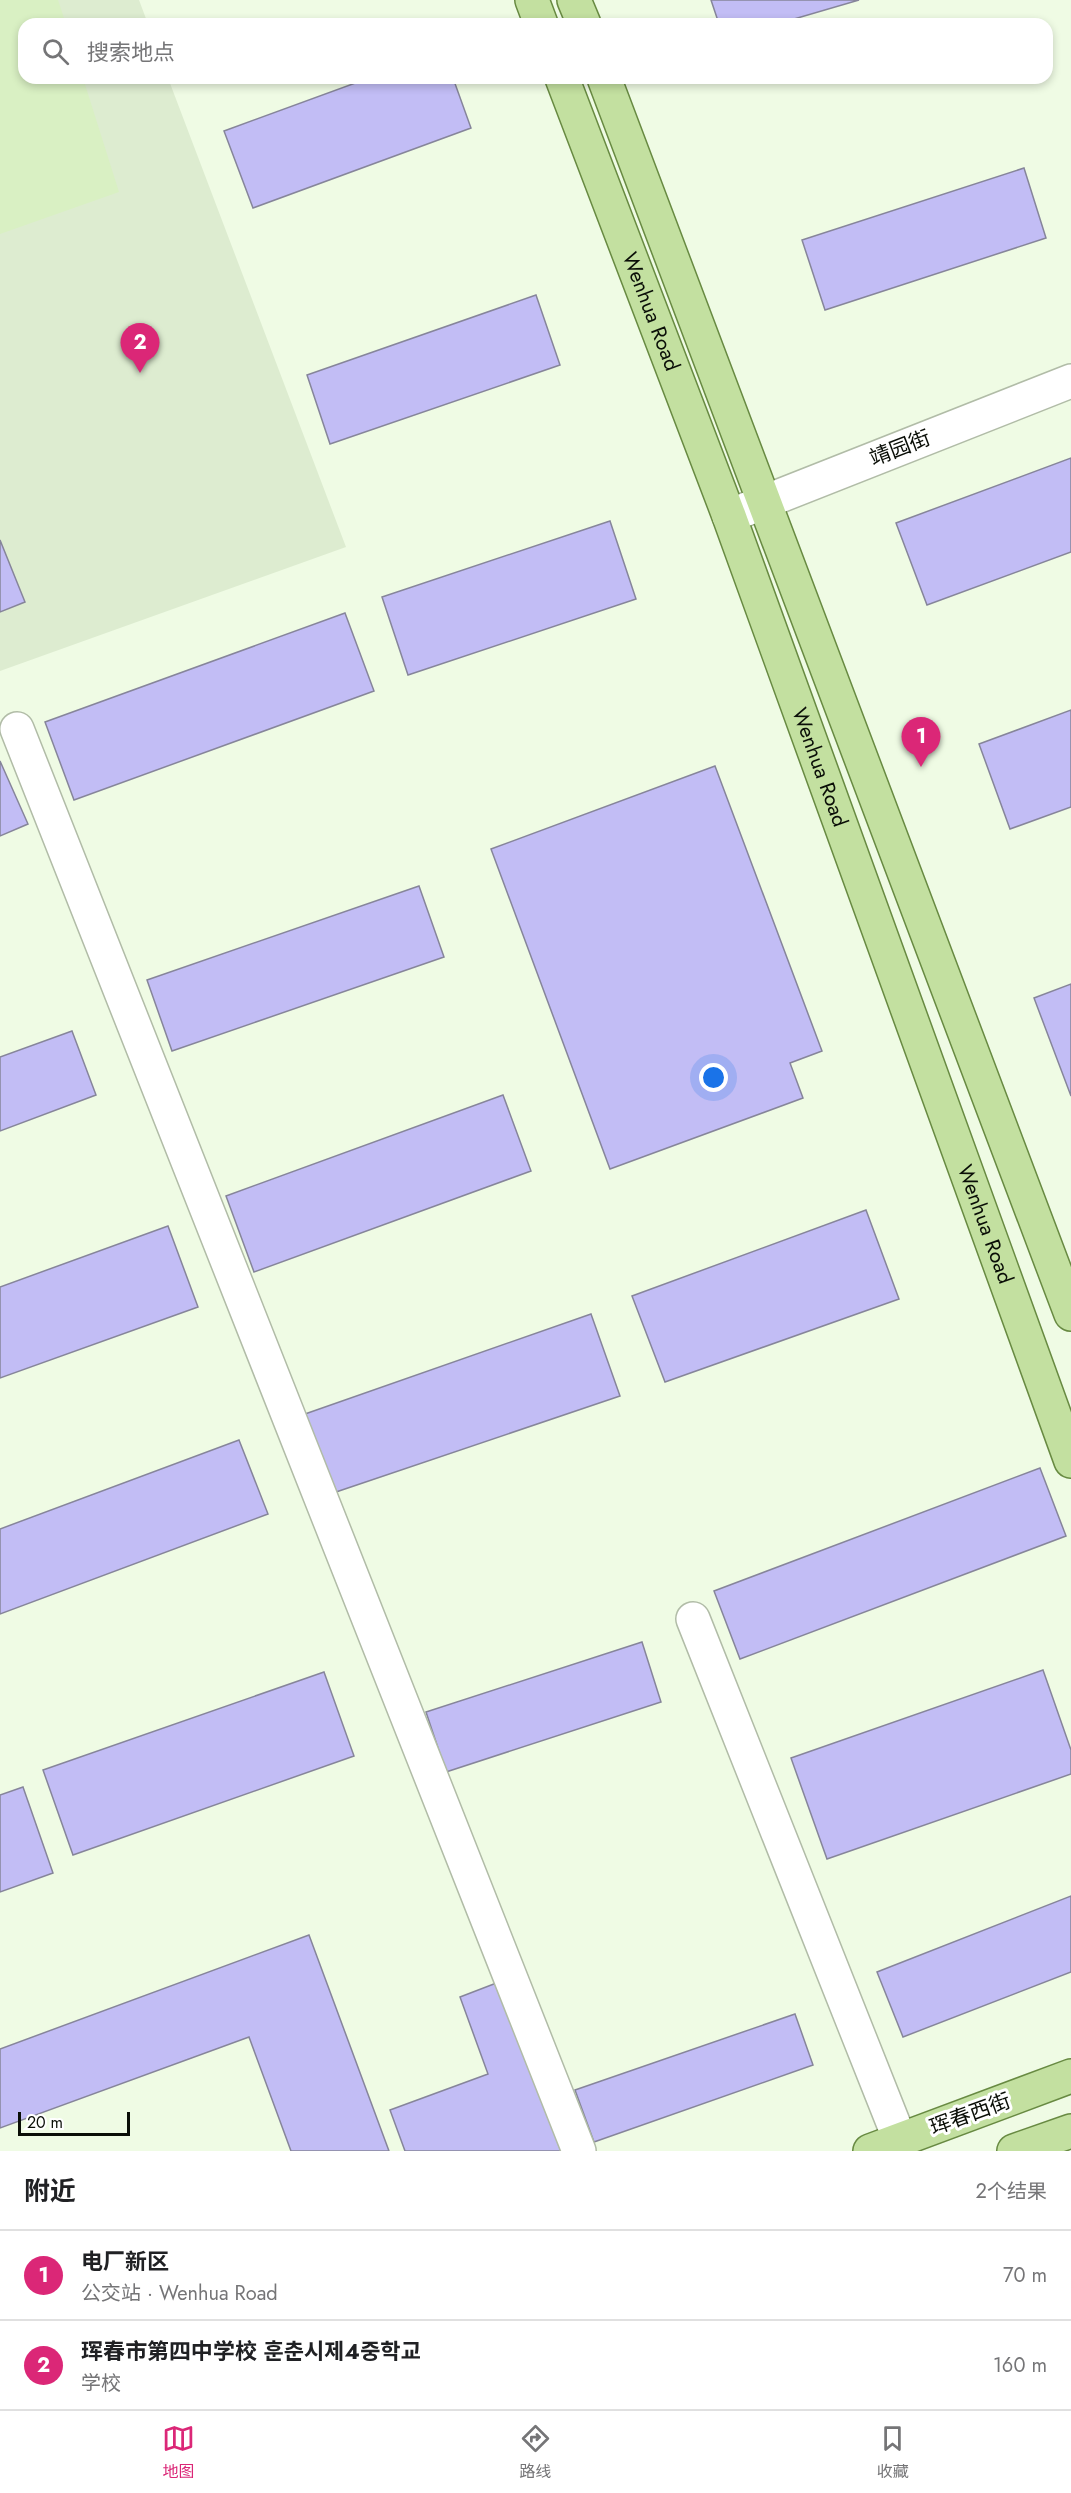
<!DOCTYPE html>
<html lang="zh">
<head>
<meta charset="utf-8">
<style>
  body { margin:0; font-family:Jost,"Noto Sans SC","Noto Sans KR",sans-serif; background:#f2f2f2; color:#202124 }
  .scale { position:absolute; left:18px; bottom:15px; width:112px; box-sizing:border-box; padding-left:6px; border:3px solid #0a0e07; border-top:0; font-size:16px; line-height:21px; white-space:nowrap; color:#0a0e07; -webkit-text-stroke:4px #fff; paint-order:stroke }
  .you { position:absolute; left:714px; top:1078px; width:21px; height:21px; margin:-15px; border:4px solid #fff; border-radius:50%; background:#1a73e8; box-shadow:0 0 0 9px #1a73e833 }
  .badge { display:grid; place-items:center; width:39px; height:39px; border-radius:50%; background:#db2777; color:#fff; font-size:20px; font-weight:700 }
  .pin { position:absolute; translate:-50% -50px; filter:drop-shadow(0 2px 3px #0008) }
  .pin::after { content:''; position:absolute; top:32px; width:21px; height:18px; background:inherit; clip-path:polygon(0 0,100% 0,50% 100%) }
  .list { margin:0; padding:0; list-style:none }
  h2 { display:flex; justify-content:space-between; align-items:center; height:78px; margin:0; padding:0 24px; font-size:26px }
  h2 small { font-size:20px; font-weight:400; color:#757577 }
  .list li { display:grid; grid-template-columns:39px 1fr auto; gap:18px; align-items:center; box-sizing:border-box; height:90px; padding:0 24px; border-top:2px solid #e0e0e0 }
  .list b { display:block; font-size:22px; white-space:nowrap }
  .list p { margin:0; font-size:20px; white-space:nowrap; color:#757577 }
  .list em { font-size:20px; font-style:normal; color:#757577 }
  .icon { flex:none; width:33px; height:33px; fill:none; stroke:currentColor; stroke-width:2; stroke-linecap:round; stroke-linejoin:round }
  .map { position:relative; flex:none; width:1071px; height:2151px; overflow:hidden }
  .search { position:absolute; background:#fff; box-shadow:0 3px 9px #0003; left:18px; right:18px; top:18px; height:66px; display:flex; align-items:center; gap:15px; box-sizing:border-box; padding:0 21px; border-radius:18px; color:#757577; font-size:22px }
  .sheet { height:258px; background:#fff }
  nav { display:flex; justify-content:space-around; align-items:center; box-sizing:border-box; height:84px; border-top:2px solid #e0e0e0; background:#fff; font-size:16px; color:#757577 }
  nav a { display:grid; justify-items:center; gap:3px }
  nav .on { color:#db2777 }
  .map>svg:first-child { display:block }
</style>
</head>
<body>
<div class="map">
<svg width="1071" height="2151" viewBox="0 0 1071 2151">
  <rect width="100%" height="100%" fill="#effbe4"/>
  <path fill="#ddecd0" d="M0,0H139L148,24H24V78H168L346,547L0,671Z"/>
  <path fill="#d9f0c3" d="M0,0H58L66,24H24V78H83L119,192L0,234Z"/>
  <g fill="#c2bdf5" stroke="#86859a" stroke-width="1.5">
    <path d="M711,0H859L777,24H719Z"/>
    <path d="M369,78H453L471,128L253,208L224,131Z"/>
    <path d="M1024,168L1046,238L825,310L802,240Z"/>
    <path d="M536,295L560,365L330,444L307,375Z"/>
    <path d="M1071,458V552L927,605L896,523Z"/>
    <path d="M610,521L636,599L408,675L382,597Z"/>
    <path d="M0,540L25,602L0,612Z"/>
    <path d="M345,613L374,691L74,800L45,722Z"/>
    <path d="M1071,710V807L1010,829L979,744Z"/>
    <path d="M0,761L28,824L0,836Z"/>
    <path d="M715,766L822,1051L790,1063L803,1098L610,1169L491,849Z"/>
    <path d="M419,886L444,957L172,1051L147,980Z"/>
    <path d="M1071,984V1096L1034,998Z"/>
    <path d="M72,1031L96,1095L0,1131V1057Z"/>
    <path d="M503,1095L531,1171L254,1272L226,1196Z"/>
    <path d="M866,1210L899,1299L665,1382L632,1296Z"/>
    <path d="M168,1226L198,1307L0,1378V1287Z"/>
    <path d="M591,1314L620,1396L336,1492L305,1414Z"/>
    <path d="M239,1440L268,1514L0,1614V1529Z"/>
    <path d="M1040,1468L1066,1536L740,1659L714,1591Z"/>
    <path d="M642,1642L661,1702L446,1772L426,1712Z"/>
    <path d="M1043,1670L1071,1750V1774L827,1859L791,1758Z"/>
    <path d="M324,1672L354,1756L73,1855L43,1770Z"/>
    <path d="M23,1787L53,1873L0,1892V1795Z"/>
    <path d="M1071,1896V1972L903,2037L877,1972Z"/>
    <path d="M309,1935L389,2151H291L249,2037L0,2128V2049Z"/>
    <path d="M499,1982L561,2151H405L390,2110L488,2074L460,1997Z"/>
    <path d="M795,2014L813,2065L594,2142L575,2090Z"/>
  </g>
  <g fill="none" stroke-linecap="round" stroke-linejoin="round">
    <defs>
      <g id="minor">
        <path d="M729,516L1071,381"/>
        <path d="M17,729L579,2151"/>
        <path d="M693,1619L900,2140"/>
      </g>
      <g id="major">
        <path d="M532,0L541,24"/>
        <path d="M574,0L584,24"/>
        <path id="s1" d="M562,78L729,516L1071,1461"/>
        <path d="M604,78L1071,1314"/>
        <path d="M870,2151L1071,2076"/>
        <path d="M1014,2151L1071,2131"/>
      </g>
    </defs>
    <use href="#minor" stroke="#b1bca7" stroke-width="36"/>
    <use href="#major" stroke="#688a42" stroke-width="36"/>
    <use href="#minor" stroke="#fff" stroke-width="33"/>
    <use href="#major" stroke="#c3e0a0" stroke-width="33"/>
  </g>
  <g text-anchor="middle" stroke-width="6" stroke-linejoin="round" paint-order="stroke">
    <g font-size="21" fill="#0a0e07" stroke="#fff">
      <text dy="7" stroke="none"><textPath href="#s1" startOffset="250">Wenhua Road</textPath></text>
      <text transform="translate(900 448) rotate(-21)" y="7">靖园街</text>
      <text dy="7" stroke="none"><textPath href="#s1" startOffset="736">Wenhua Road</textPath></text>
      <text dy="7" stroke="none"><textPath href="#s1" startOffset="1222">Wenhua Road</textPath></text>
      <text transform="translate(970 2114) rotate(-20)" y="7">珲春西街</text>
    </g>
  </g>
</svg>
<div class="scale">20 m</div>
<div class="you"></div>
<div class="pin badge" style="left:921px;top:767px">1</div>
<div class="pin badge" style="left:140px;top:373px">2</div>
<div class="search"><svg class="icon" aria-label="search" viewBox="0 0 24 24"><circle cx="10" cy="10" r="6"/><path d="M15 15l6 6"/></svg>搜索地点</div>
</div>
<section class="sheet">
<h2>附近<small>2个结果</small></h2>
<ul class="list">
<li><span class="badge">1</span><div><b>电厂新区</b><p>公交站 · Wenhua Road</p></div><em>70 m</em></li>
<li><span class="badge">2</span><div><b>珲春市第四中学校 훈춘시제4중학교</b><p>学校</p></div><em>160 m</em></li>
</ul>
</section>
<nav>
<a class="on"><svg class="icon" aria-label="map" viewBox="0 0 24 24"><path d="M3 6l6-2 6 2 6-2v14l-6 2-6-2-6 2zM9 4v14M15 6v14"/></svg>地图</a>
<a><svg class="icon" aria-label="directions" viewBox="0 0 24 24"><path d="M12 3l9 9-9 9-9-9zM9 14v-3h6M13 9l2 2-2 2"/></svg>路线</a>
<a><svg class="icon" aria-label="saved" viewBox="0 0 24 24"><path d="M7 4h10v16l-5-4-5 4z"/></svg>收藏</a>
</nav>
</body>
</html>
